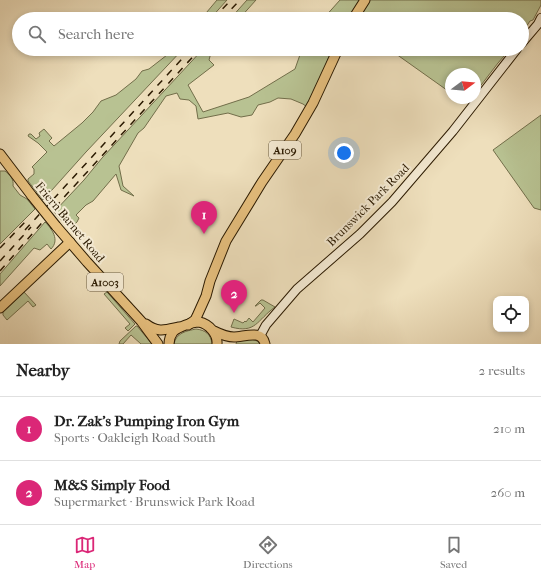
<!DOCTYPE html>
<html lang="en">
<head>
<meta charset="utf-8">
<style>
  body { margin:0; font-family:"IM FELL French Canon",serif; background:#f6f6f6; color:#222 }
  .controls { position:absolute; right:12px; bottom:12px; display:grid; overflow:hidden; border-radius:8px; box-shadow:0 2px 6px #0003 }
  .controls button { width:36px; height:36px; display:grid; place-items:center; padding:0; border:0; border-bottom:1px solid #e0e0e0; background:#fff; color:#222; font:20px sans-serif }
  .compass { position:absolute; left:445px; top:68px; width:36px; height:36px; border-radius:50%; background:#fff; box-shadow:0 2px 6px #0003; rotate:74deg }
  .you { position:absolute; left:344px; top:153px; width:14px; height:14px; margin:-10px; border:3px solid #fff; border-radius:50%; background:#1a73e8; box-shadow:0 0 0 6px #1a73e833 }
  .badge { display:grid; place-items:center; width:26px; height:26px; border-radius:50%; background:#db2777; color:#fff; font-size:13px; font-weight:700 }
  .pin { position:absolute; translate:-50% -33px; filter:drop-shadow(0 1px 2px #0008) }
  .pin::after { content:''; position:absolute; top:21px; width:14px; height:12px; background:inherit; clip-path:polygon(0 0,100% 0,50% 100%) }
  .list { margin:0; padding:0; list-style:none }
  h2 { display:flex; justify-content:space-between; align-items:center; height:52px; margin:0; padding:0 16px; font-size:17px }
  h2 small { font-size:13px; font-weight:400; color:#767676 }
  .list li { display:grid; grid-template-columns:26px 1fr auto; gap:12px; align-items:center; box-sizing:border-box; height:64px; padding:0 16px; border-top:1px solid #e0e0e0 }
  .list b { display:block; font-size:15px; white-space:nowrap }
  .list p { margin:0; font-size:13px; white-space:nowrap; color:#767676 }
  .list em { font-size:13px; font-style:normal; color:#767676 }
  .icon { flex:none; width:22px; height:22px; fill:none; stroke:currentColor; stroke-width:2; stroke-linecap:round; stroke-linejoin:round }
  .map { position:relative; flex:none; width:541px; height:344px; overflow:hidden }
  .search { position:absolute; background:#fff; box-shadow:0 2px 6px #0003; left:12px; right:12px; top:12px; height:44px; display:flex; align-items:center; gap:10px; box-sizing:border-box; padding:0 14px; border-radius:22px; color:#767676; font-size:15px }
  .sheet { height:180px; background:#fff }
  nav { display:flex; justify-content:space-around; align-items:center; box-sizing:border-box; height:56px; border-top:1px solid #e0e0e0; background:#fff; font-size:11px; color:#767676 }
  nav a { display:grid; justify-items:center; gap:2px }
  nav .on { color:#db2777 }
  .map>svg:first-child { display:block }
</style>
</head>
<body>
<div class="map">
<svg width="541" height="344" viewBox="0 0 541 344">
  <rect width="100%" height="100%" fill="#eedfbc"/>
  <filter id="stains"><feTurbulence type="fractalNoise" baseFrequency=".005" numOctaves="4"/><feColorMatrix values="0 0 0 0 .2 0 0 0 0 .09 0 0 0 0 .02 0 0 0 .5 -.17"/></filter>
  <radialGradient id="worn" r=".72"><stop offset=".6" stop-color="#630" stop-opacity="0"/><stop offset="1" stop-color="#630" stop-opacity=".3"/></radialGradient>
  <g fill="#b8c292" stroke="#726e4a">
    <path d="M217,0H227L210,19H201Z"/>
    <path d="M247,0H256L239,19H230Z"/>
    <path d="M340,0H361L348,19H323Z"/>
    <path d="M369,0H541V5L533,20L530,21L526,27V31L522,36V19H357Z"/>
    <path d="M173,49H183L86,152L43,200L28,181V179L34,174V169L32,167L47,152L38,143L28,136L29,134H31L36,139L40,136L39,133L44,129L52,138L49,141L54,146L82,123L93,112L101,101L116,95L136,79L142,71L149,69L167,55Z"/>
    <path d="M203,49H212L209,60L214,65L188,85L203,112L249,97L295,69L302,49H333L328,59L314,97L307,107L303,104L291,99L278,98L270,102L258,105L252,115L241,117L228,113L198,119L196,106L189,100L180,99L177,93L166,96L144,128L138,133L119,166L123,186L134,196L121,190L116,174L93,201L86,205L76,215L79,218L77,222L70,229L54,212L84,180L102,158Z"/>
    <path d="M389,49H510L498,63L475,93V74H451V93Z"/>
    <path d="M541,115V210L534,208L493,150Z"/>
    <path d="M0,171H5C10,175 14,179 13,186L20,195L27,199L35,209L0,244Z"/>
    <path d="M45,222C52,229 60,240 51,249L47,244L40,250L34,248L0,286V274Z"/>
    <path d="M24,292L36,305L33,307L28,301L7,320L3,315V312Z"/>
    <path d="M107,292L135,324L128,331L125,328L130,324L104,294Z"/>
    <path d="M261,300H263L275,307C257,320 256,334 231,327L234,319L243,323L245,321L246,322L249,318L253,322L265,308L260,303L256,306H255Z"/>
    <path d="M136,326H137L152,344H141L131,335L123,344H119L120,341Z"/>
    <path d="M196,329C205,330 211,334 212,344H174C176,333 186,331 196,329Z"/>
    <path d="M251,339L257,341L260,344H236L237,341Z"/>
  </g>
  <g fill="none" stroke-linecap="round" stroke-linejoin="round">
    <defs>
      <g id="secondary">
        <path d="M522,43L538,24L541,18"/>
        <path d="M260,336L266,325L297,289L360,234L392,202L453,131L517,49"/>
      </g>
      <g id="primary">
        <path d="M353,19L365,0"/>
        <path d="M0,154L32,196"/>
        <path d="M56,226L87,262L141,321L158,344"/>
        <path d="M0,308L70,242"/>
        <path d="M146,324C158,333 165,330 179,327"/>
        <path d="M188,325L195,320L197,316L206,296L210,281L226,241L262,182L295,134L313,103L338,49"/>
        <path d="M214,331C220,334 227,337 234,337C244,337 262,329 265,344"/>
        <path d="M169,344C169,340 170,336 173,332C178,327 192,322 199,322C209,324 218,334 217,344"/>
      </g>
    </defs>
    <use href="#secondary" stroke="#2b1a01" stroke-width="10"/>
    <use href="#primary" stroke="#2b1a01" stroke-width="11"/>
    <use href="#secondary" stroke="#f4ead3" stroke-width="8"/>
    <use href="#primary" stroke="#e7c07e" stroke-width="9"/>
    <g stroke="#2b1a01" stroke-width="1.5" stroke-dasharray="7 7" stroke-linecap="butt">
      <path d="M213,19L231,0"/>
      <path d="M222,19L240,0"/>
      <path d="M25,230L191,49"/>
      <path d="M0,248L26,221"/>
      <path d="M0,261L31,227"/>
      <path d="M0,271L66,195L200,49"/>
    </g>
    <defs>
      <path id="primary-bridge" d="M32,196L56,226"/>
    </defs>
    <use href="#primary-bridge" stroke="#2b1a01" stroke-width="11" stroke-linecap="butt"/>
    <use href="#primary-bridge" stroke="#e7c07e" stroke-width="9"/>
  </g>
  <g text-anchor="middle" stroke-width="4" stroke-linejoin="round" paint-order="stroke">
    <g fill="#f4ead3" stroke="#675840" stroke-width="1">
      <rect x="269" y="141" width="32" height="18" rx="3"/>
      <rect x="87" y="273" width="36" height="18" rx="3"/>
    </g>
    <g font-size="11" font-weight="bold" fill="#2b1a01">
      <text x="285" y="154">A109</text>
      <text x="105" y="286">A1003</text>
    </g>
    <g font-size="12" fill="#2b1a01" stroke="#f4ead3">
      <text transform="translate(368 205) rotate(-45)" y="4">Brunswick Park Road</text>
      <text transform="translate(70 222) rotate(50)" y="4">Friern Barnet Road</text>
    </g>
  </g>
  <rect width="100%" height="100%" filter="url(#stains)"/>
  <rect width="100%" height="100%" fill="url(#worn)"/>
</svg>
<div class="controls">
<button><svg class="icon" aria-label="locate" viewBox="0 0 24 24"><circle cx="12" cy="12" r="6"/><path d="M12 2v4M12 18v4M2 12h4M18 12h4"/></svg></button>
</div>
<svg class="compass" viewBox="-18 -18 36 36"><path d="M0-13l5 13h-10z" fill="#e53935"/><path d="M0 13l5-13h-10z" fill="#767676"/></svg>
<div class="you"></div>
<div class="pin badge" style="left:204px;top:234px">1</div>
<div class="pin badge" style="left:234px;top:313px">2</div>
<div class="search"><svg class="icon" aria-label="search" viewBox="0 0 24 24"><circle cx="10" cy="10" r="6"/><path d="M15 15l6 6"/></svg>Search here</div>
</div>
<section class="sheet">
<h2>Nearby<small>2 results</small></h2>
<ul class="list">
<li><span class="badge">1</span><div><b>Dr. Zak's Pumping Iron Gym</b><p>Sports · Oakleigh Road South</p></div><em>210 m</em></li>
<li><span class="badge">2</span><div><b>M&amp;S Simply Food</b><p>Supermarket · Brunswick Park Road</p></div><em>260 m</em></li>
</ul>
</section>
<nav>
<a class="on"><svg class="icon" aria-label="map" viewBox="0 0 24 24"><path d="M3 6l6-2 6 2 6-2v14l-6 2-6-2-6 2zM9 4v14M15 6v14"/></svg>Map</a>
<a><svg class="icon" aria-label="directions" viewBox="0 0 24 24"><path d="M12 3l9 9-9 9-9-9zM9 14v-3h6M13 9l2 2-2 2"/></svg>Directions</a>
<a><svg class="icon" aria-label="saved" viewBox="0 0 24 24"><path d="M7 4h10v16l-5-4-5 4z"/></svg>Saved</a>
</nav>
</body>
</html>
